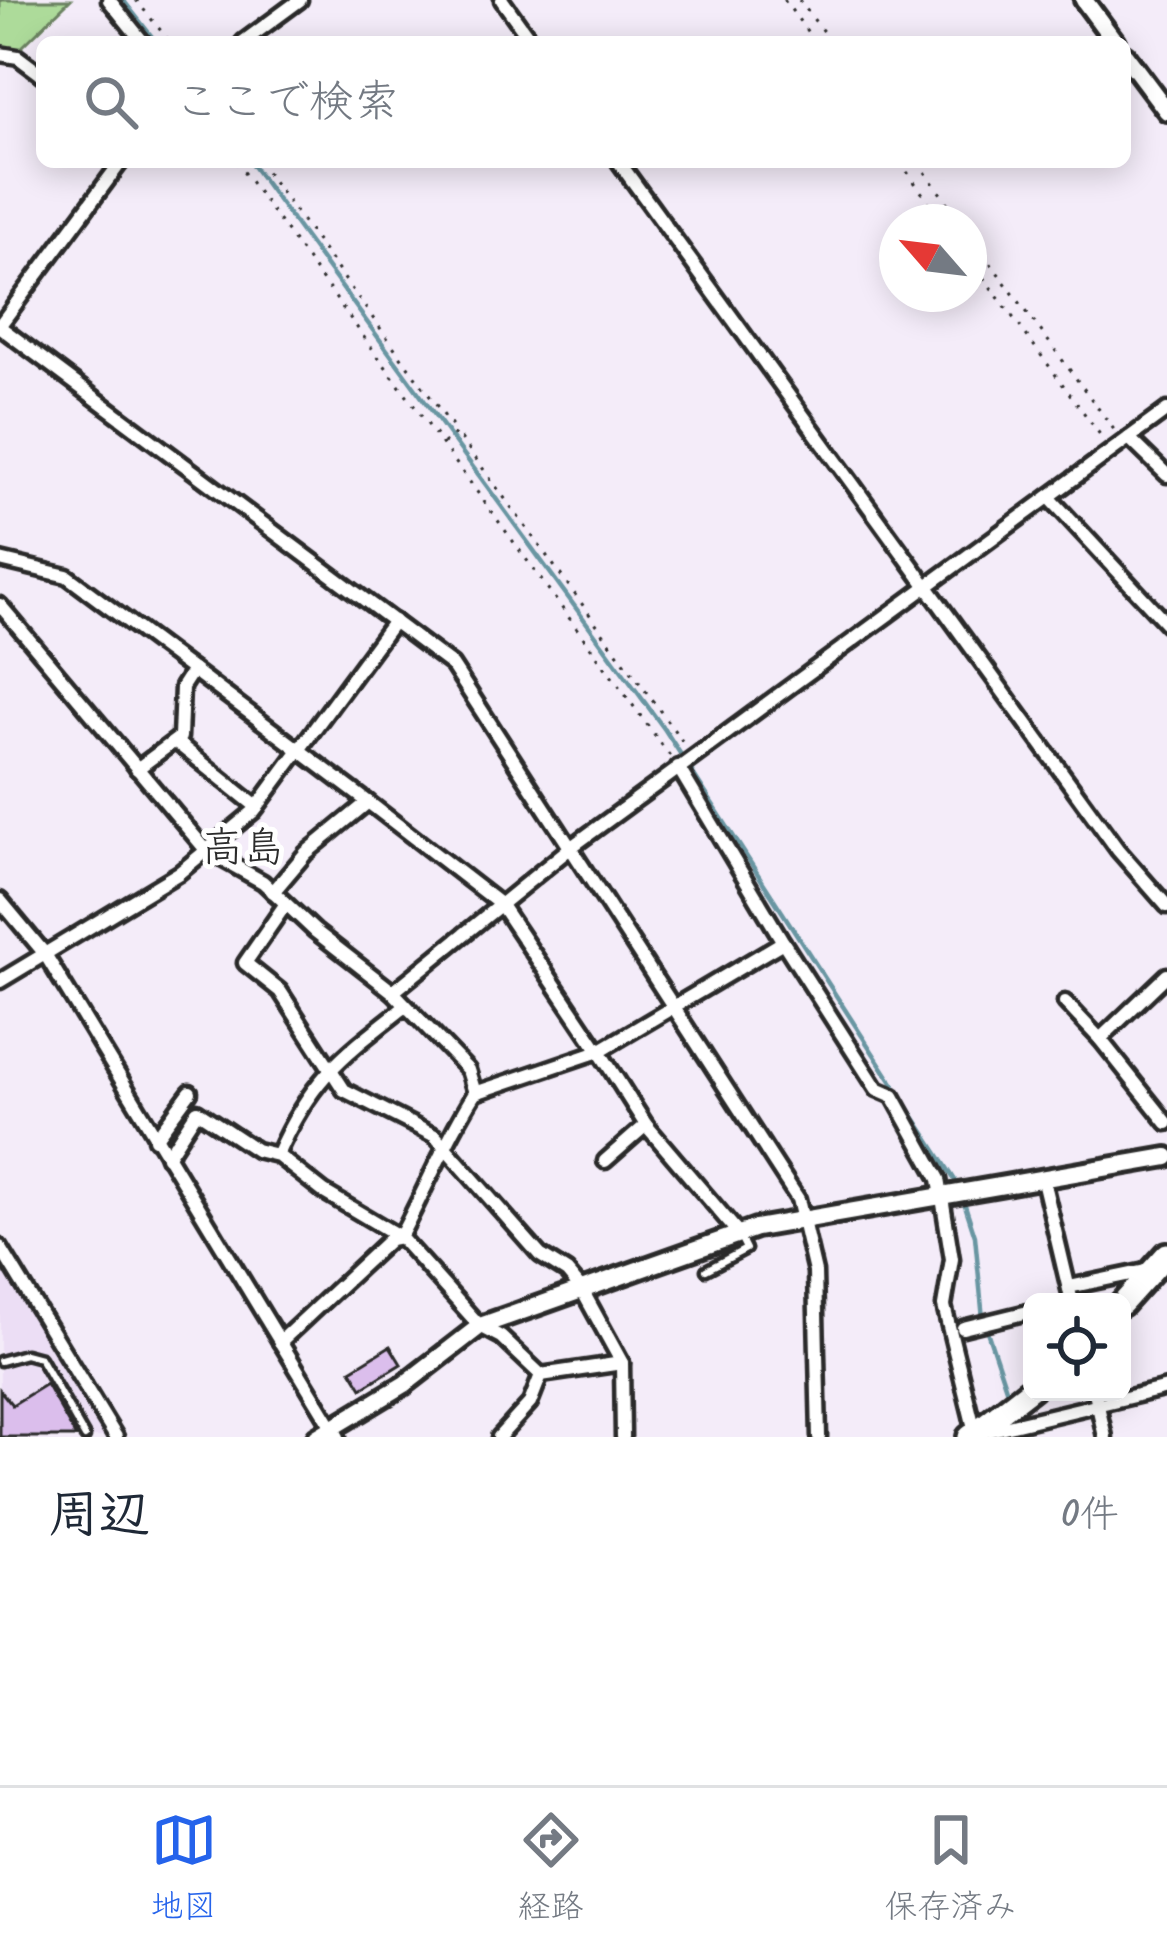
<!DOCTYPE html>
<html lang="ja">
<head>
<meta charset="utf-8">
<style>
  body { margin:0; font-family:Kalam,"Klee One",sans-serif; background:#f6f6f7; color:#1f2937 }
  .controls { position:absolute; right:36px; bottom:36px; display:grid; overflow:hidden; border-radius:18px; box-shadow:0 6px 30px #0003 }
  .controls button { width:108px; height:108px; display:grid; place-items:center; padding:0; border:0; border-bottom:3px solid #e0e1e3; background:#fff; color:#1f2937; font:60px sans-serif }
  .compass { position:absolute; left:879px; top:204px; width:108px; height:108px; border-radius:50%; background:#fff; box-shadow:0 6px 30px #0003; rotate:298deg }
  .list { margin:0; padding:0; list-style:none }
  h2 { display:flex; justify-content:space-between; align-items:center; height:156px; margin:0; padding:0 48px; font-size:51px }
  h2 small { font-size:39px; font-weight:400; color:#747a83 }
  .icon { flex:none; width:66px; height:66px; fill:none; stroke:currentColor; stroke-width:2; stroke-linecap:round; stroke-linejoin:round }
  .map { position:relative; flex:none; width:1167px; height:1437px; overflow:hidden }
  .search { position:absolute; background:#fff; box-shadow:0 6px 30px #0003; left:36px; right:36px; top:36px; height:132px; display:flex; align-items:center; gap:30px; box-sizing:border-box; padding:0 42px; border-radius:18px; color:#747a83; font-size:45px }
  .sheet { height:348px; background:#fff }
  nav { display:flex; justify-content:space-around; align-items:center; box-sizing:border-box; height:168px; border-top:3px solid #e0e1e3; background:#fff; font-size:33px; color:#747a83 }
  nav a { display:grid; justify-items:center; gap:6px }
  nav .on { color:#2563eb }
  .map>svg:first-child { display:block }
</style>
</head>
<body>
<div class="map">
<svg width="1167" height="1437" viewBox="0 0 1167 1437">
  <rect width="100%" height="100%" fill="#f4ecf9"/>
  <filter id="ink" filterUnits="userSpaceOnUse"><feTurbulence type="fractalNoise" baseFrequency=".00833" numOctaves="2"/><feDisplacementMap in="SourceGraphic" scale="24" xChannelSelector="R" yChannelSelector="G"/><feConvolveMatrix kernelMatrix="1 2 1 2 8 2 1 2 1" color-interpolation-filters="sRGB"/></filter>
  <g filter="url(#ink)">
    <path fill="#ecdef5" d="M8,1271L110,1437H0V1276Z"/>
    <path fill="#addb9a" stroke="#6c8362" stroke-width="3" d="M0,0H70L20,49L0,46Z"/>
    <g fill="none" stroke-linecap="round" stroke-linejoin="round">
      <g stroke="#6996a2" stroke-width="4.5">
        <path d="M123,0L156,42"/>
        <path d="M250,162L665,730L960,1188"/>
        <path d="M963,1199L975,1236L983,1319L1009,1397"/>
      </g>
    </g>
    <g fill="#dbbeec" stroke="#2b2b2b" stroke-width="3">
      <path d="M390,1346L401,1364L362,1388L351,1370Z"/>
      <path d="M46,1384L76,1437H0V1390L12,1405Z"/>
    </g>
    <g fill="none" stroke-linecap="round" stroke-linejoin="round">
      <defs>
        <g id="lane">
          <path d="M706,1270L746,1249L740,1237"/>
          <path d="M0,1361L25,1354L40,1358L85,1437"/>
        </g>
        <g id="street">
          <path d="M109,0L143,42"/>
          <path d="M502,0L532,42"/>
          <path d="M243,42L300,0"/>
          <path d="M0,54L18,57L42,75"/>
          <path d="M619,162L1118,850L1167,906"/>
          <path d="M0,325L121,162"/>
          <path d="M0,327L452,665L798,1199L815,1272L819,1437"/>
          <path d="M1129,438L1167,475"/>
          <path d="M1049,497L1167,624"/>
          <path d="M0,560L67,576L193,670L182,687L180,737L137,769"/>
          <path d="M0,605L206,850L263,882L315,931L393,992L468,1070L475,1093C446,1138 426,1189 400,1237L390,1239L280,1342"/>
          <path d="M193,670L368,802L306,853L273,892"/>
          <path d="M176,742L257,807"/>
          <path d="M678,767L783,942"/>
          <path d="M368,802L501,905L599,1051L783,942L877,1089L893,1096L939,1179L952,1259L944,1306L976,1436"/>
          <path d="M0,900L45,954L338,1437"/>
          <path d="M285,905L245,963L280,991L344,1090L435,1136L540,1255L567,1272L582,1290L622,1363L623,1437"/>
          <path d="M0,981L179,873L254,811L394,621"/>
          <path d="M393,992L570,848L1167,410"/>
          <path d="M1065,1002L1100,1039L1167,975"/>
          <path d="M1100,1039L1167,1123"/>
          <path d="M475,1093L599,1051L646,1125L605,1161"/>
          <path d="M646,1125L739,1234"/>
          <path d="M155,1139L190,1092"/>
          <path d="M277,1155C311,1078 341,1057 406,1006"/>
          <path d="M167,1157L197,1111L256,1150L277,1155L324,1192L400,1237L480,1326L501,1337L541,1375"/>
          <path d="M1043,1180L1072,1302"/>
          <path d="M0,1247L116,1437"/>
          <path d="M1069,1287L1150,1270"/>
          <path d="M963,1328L1032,1311"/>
          <path d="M1095,1392L1105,1437"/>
          <path d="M983,1432L1167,1388"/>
          <path d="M499,1437L530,1403L541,1375L622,1363"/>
        </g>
        <g id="secondary">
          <path d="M1084,0L1115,42"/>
          <path d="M1125,55L1167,111"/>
          <path d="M317,1437L405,1384L480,1326L756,1228L1167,1157"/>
        </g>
        <g id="highway">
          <path d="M1122,1304L1167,1254"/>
          <path d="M969,1437L1032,1388"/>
        </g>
      </defs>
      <use href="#lane" stroke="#2b2b2b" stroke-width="15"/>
      <use href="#street" stroke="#2b2b2b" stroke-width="21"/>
      <use href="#secondary" stroke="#2b2b2b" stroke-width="26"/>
      <use href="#highway" stroke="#2b2b2b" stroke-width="30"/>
      <g stroke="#2b2b2b" stroke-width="3" stroke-dasharray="3 9" stroke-linecap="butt">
        <path d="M136,0L170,42"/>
        <path d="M784,0L815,42"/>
        <path d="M799,0L831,42"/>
        <path d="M236,162L670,756"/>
        <path d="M259,162L456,432"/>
        <path d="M900,162L943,222"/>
        <path d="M918,162L961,222"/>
        <path d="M969,234L1115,431"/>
        <path d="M969,258L1104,440"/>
        <path d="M443,443L457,433L685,745"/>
      </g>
      <use href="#lane" stroke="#fff" stroke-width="6"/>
      <use href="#street" stroke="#fff" stroke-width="12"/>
      <use href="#secondary" stroke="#fff" stroke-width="16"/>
      <use href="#highway" stroke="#fff" stroke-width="21"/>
    </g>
  </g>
  <g text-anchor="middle" stroke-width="10" stroke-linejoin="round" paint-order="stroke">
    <g font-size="42" fill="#2b2b2b" stroke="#fff">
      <text x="243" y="861">高島</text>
    </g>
  </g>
</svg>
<div class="controls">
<button><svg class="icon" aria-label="locate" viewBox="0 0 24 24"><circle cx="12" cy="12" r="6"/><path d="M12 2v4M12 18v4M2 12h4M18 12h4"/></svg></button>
</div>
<svg class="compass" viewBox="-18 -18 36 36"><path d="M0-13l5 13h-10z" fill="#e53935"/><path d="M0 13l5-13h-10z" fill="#747a83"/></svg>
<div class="search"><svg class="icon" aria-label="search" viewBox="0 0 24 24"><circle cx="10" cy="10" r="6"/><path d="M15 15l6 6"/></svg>ここで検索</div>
</div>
<section class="sheet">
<h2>周辺<small>0件</small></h2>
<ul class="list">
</ul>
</section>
<nav>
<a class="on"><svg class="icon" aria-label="map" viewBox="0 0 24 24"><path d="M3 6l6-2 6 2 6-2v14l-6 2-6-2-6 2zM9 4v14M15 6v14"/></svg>地図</a>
<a><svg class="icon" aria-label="directions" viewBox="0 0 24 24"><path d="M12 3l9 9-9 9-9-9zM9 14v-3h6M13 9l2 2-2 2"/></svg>経路</a>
<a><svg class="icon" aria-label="saved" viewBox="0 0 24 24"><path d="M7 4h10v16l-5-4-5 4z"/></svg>保存済み</a>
</nav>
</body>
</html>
